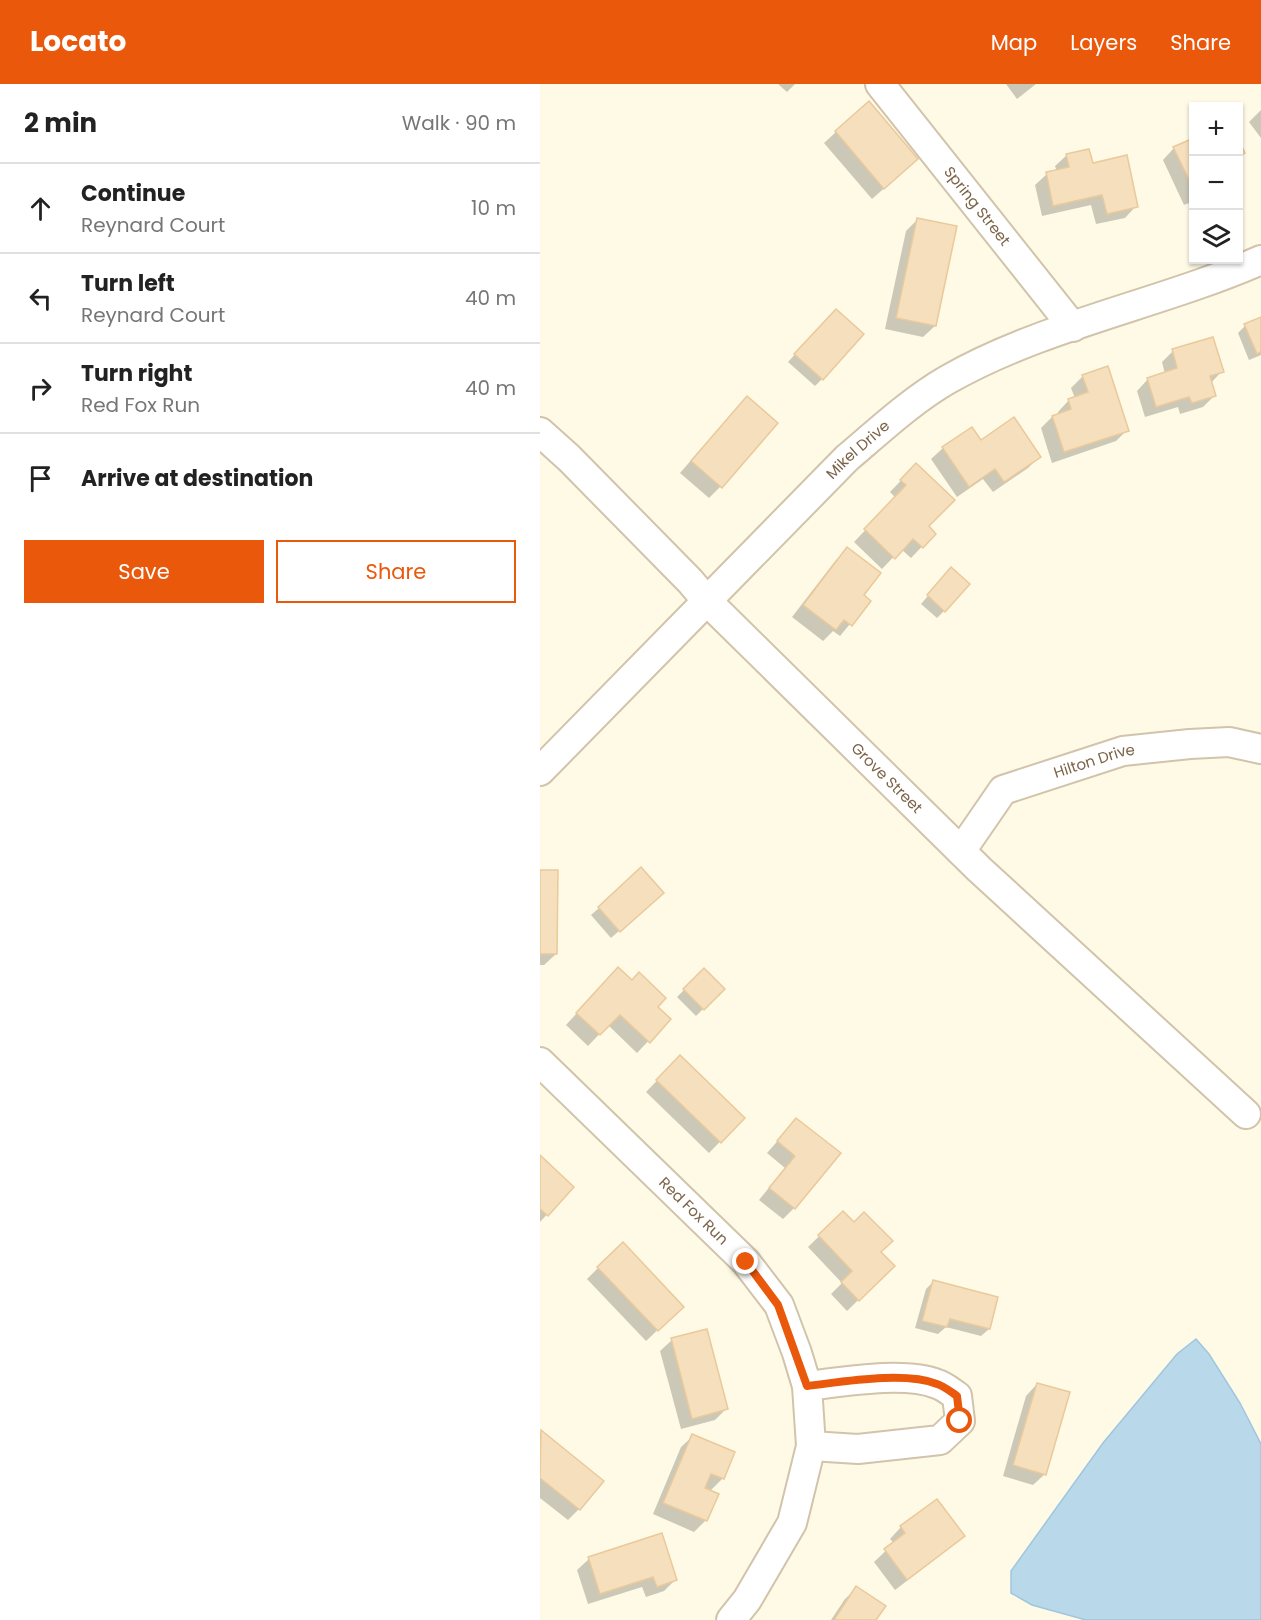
<!DOCTYPE html>
<html lang="en">
<head>
<meta charset="utf-8">
<style>
  body { margin:0; font-family:Poppins,sans-serif; background:#f6f6f6; color:#222 }
  .controls { position:absolute; right:18px; top:18px; display:grid; overflow:hidden; border-radius:0px; box-shadow:0 2px 4px #0004 }
  .controls button { width:54px; height:54px; display:grid; place-items:center; padding:0; border:0; border-bottom:2px solid #e0e0e0; background:#fff; color:#222; font:30px sans-serif }
  .stop { position:absolute; width:18px; height:18px; margin:-14px; border:4px solid #ea580c; border-radius:50%; background:#fff }
  .stop.end { background:#ea580c; border-color:#fff; box-shadow:0 2px 6px #0008 }
  .list { margin:0; padding:0; list-style:none }
  h2 { display:flex; justify-content:space-between; align-items:center; height:78px; margin:0; padding:0 24px; font-size:26px }
  h2 small { font-size:20px; font-weight:400; color:#767676 }
  .list li { display:grid; grid-template-columns:39px 1fr auto; gap:18px; align-items:center; box-sizing:border-box; height:90px; padding:0 24px; border-top:2px solid #e0e0e0 }
  .list b { display:block; font-size:22px; white-space:nowrap }
  .list p { margin:0; font-size:20px; white-space:nowrap; color:#767676 }
  .list em { font-size:20px; font-style:normal; color:#767676 }
  .actions { display:flex; gap:12px; padding:18px 24px }
  .actions a { flex:1; padding:14px 0; border:2px solid #ea580c; border-radius:0px; text-align:center; font-size:21px; color:#ea580c }
  .actions .main { background:#ea580c; color:#fff }
  .icon { flex:none; width:33px; height:33px; fill:none; stroke:currentColor; stroke-width:2; stroke-linecap:round; stroke-linejoin:round }
  .map { position:relative; flex:none; width:721px; height:1536px; overflow:hidden }
  header { display:flex; align-items:center; gap:36px; box-sizing:border-box; height:84px; padding:0 30px; background:#ea580c; color:#fff }
  header strong { font-size:28px }
  nav { display:flex; gap:33px; margin-inline-start:auto; font-size:21px }
  main { display:flex }
  aside { flex:1; background:#fff }
  .map>svg:first-child { display:block }
</style>
</head>
<body>
<header>
<strong>Locato</strong>
<nav><a>Map</a><a>Layers</a><a>Share</a></nav>
</header>
<main>
<aside>
<h2>2 min<small>Walk · 90 m</small></h2>
<ul class="list">
<li><svg class="icon" aria-label="ahead" viewBox="0 0 24 24"><path d="M12 20V5M6 11l6-6 6 6"/></svg><div><b>Continue</b><p>Reynard Court</p></div><em>10 m</em></li>
<li><svg class="icon" aria-label="left" viewBox="0 0 24 24"><path d="M17 20v-9H6M10 6l-5 5 5 5"/></svg><div><b>Turn left</b><p>Reynard Court</p></div><em>40 m</em></li>
<li><svg class="icon" aria-label="right" viewBox="0 0 24 24"><path d="M7 20v-9h11M14 6l5 5-5 5"/></svg><div><b>Turn right</b><p>Red Fox Run</p></div><em>40 m</em></li>
<li><svg class="icon" aria-label="arrive" viewBox="0 0 24 24"><path d="M6 21V4h12l-3 4 3 4H6"/></svg><div><b>Arrive at destination</b></div></li>
</ul>
<div class="actions"><a class="main">Save</a><a>Share</a></div>
</aside>
<div class="map">
<svg width="721" height="1536" viewBox="0 0 721 1536">
  <rect width="100%" height="100%" fill="#fefae6"/>
  <path fill="#b9d9ea" stroke="#9ec6dd" stroke-width="1.5" d="M656,1255L669,1270L700,1319L721,1360V1536H546L492,1521L471,1509V1487L563,1359L637,1270Z"/>
  <g fill="#0003">
    <path d="M238,0H255L247,8Z"/>
    <path d="M466,0H496L477,15Z"/>
    <path d="M721,26V54L709,38Z"/>
    <path d="M296,48L365,86L332,115L284,59Z"/>
    <path d="M654,55V117L644,121L623,76L634,64Z"/>
    <path d="M527,71L552,81L596,122L585,134L556,140L551,121L502,132L495,101L507,90L517,88L515,82Z"/>
    <path d="M377,136L395,242L383,253L345,245L366,147Z"/>
    <path d="M288,234L282,295L275,302L248,278Z"/>
    <path d="M721,235V271L709,276L698,249L705,242Z"/>
    <path d="M633,267L682,287L671,299L675,311L663,323L640,330L638,323L605,333L597,307L608,295L625,290L622,278Z"/>
    <path d="M543,292L587,346L576,357L512,379L501,344L512,333L519,331L518,328L529,316L535,314L531,304Z"/>
    <path d="M196,325L180,403L169,414L140,389Z"/>
    <path d="M431,345L441,358L499,373L488,384L453,408L443,395L417,413L391,375L403,364Z"/>
    <path d="M376,381L387,442L394,450L371,474L361,465L342,485L314,458L356,414L350,408Z"/>
    <path d="M307,465L322,511L329,517L300,552L293,547L283,557L252,533L296,476Z"/>
    <path d="M404,493V527L397,534L381,520Z"/>
    <path d="M0,787L16,870L4,881H0Z"/>
    <path d="M114,816L71,854L51,831L59,824Z"/>
    <path d="M164,886L183,905L156,932L137,913Z"/>
    <path d="M67,896L116,923L129,935L97,969L68,941L48,962L26,941Z"/>
    <path d="M140,973L203,1034L169,1069L106,1008Z"/>
    <path d="M256,1036L254,1124L243,1135L219,1116L245,1084L227,1069Z"/>
    <path d="M0,1073L32,1103L0,1138Z"/>
    <path d="M303,1129L353,1182L307,1227L291,1210L302,1199L268,1163Z"/>
    <path d="M58,1184L142,1223L106,1257L47,1195Z"/>
    <path d="M394,1197L456,1214L449,1245L441,1252L406,1243L398,1250L375,1244L386,1205Z"/>
    <path d="M132,1256L187,1324L175,1336L141,1345L120,1267Z"/>
    <path d="M497,1300L505,1390L493,1401L463,1392L486,1312Z"/>
    <path d="M2,1348L39,1425L28,1436L0,1414V1349Z"/>
    <path d="M153,1352L193,1369L182,1395L170,1407L166,1436L154,1448L113,1430L141,1363Z"/>
    <path d="M361,1443L423,1452L411,1463L355,1506L334,1478L354,1459L350,1455Z"/>
    <path d="M49,1475L135,1496L124,1507L106,1513L102,1503L48,1520L37,1486Z"/>
    <path d="M317,1504L334,1536H291L305,1515Z"/>
  </g>
  <g fill="#f6dfbc" stroke="#eac99a" stroke-width="1.5">
    <path d="M329,17L378,75L344,105L295,47Z"/>
    <path d="M654,54V106L633,63Z"/>
    <path d="M698,55L705,69L698,73Z"/>
    <path d="M549,65L553,79L587,71L598,123L567,130L562,111L513,122L506,88L529,83L526,70Z"/>
    <path d="M377,134L417,142L396,242L356,234Z"/>
    <path d="M296,225L324,250L283,296L254,270Z"/>
    <path d="M721,233V268L717,270L704,240Z"/>
    <path d="M673,253L684,288L670,292L676,312L652,319L649,313L616,323L607,294L637,284L632,265Z"/>
    <path d="M568,282L589,347L524,368L512,332L531,325L528,315L548,308L542,291Z"/>
    <path d="M207,312L238,339L182,404L151,377Z"/>
    <path d="M474,333L501,373L464,398L455,385L429,403L402,363L432,343L441,356Z"/>
    <path d="M376,379L415,416L389,442L396,450L383,464L373,455L355,475L324,445L366,401L360,396Z"/>
    <path d="M307,463L341,489L324,511L331,517L312,542L304,536L296,546L263,521Z"/>
    <path d="M411,483L430,500L405,528L387,511Z"/>
    <path d="M101,783L124,809L80,848L58,823Z"/>
    <path d="M0,786H18L17,870H0Z"/>
    <path d="M78,883L92,896L99,888L126,914L118,923L131,935L110,959L80,931L60,951L36,929Z"/>
    <path d="M164,884L185,905L164,926L143,905Z"/>
    <path d="M140,971L205,1034L181,1059L116,996Z"/>
    <path d="M256,1034L301,1069L255,1125L229,1104L255,1072L237,1057Z"/>
    <path d="M0,1071L34,1103L8,1132L0,1125Z"/>
    <path d="M303,1127L314,1138L324,1128L353,1157L341,1168L355,1182L319,1217L301,1198L312,1187L278,1151Z"/>
    <path d="M83,1158L144,1223L118,1247L57,1183Z"/>
    <path d="M393,1196L458,1213L450,1245L410,1235L407,1243L382,1237Z"/>
    <path d="M167,1245L188,1325L152,1335L131,1254Z"/>
    <path d="M497,1299L530,1308L506,1391L473,1381Z"/>
    <path d="M1,1346L64,1397L40,1426L0,1394Z"/>
    <path d="M152,1350L195,1368L184,1395L171,1390L165,1404L179,1410L167,1437L123,1419Z"/>
    <path d="M397,1415L425,1452L367,1496L344,1465L365,1449L360,1442Z"/>
    <path d="M122,1449L137,1496L117,1503L113,1493L60,1510L48,1473Z"/>
    <path d="M316,1502L346,1522L336,1536H294Z"/>
  </g>
  <g fill="none" stroke-linecap="round" stroke-linejoin="round">
    <defs>
      <g id="street">
        <path id="s1" d="M340,0L533,243"/>
        <path id="s2" d="M0,348L29,374L150,497L167,517L439,785L706,1030"/>
        <path id="s3" d="M0,687L307,374C339,347 371,317 407,296C503,241 621,220 721,176"/>
        <path id="s4" d="M421,767L463,706L583,667L650,660L689,658L721,665"/>
        <path id="s5" d="M0,978L206,1178L239,1221L257,1269L267,1302L271,1362L252,1439L207,1516L191,1536"/>
        <path d="M267,1302C302,1298 364,1287 397,1300C404,1302 411,1308 417,1312L420,1337L400,1356L318,1365L271,1362"/>
      </g>
    </defs>
    <use href="#street" stroke="#d2c3ab" stroke-width="32"/>
    <use href="#street" stroke="#fff" stroke-width="28"/>
  </g>
  <g fill="none" stroke-linecap="round" stroke-linejoin="round">
    <path stroke="#ea580c" stroke-width="8" d="M206,1178L238,1221L267,1302C302,1298 364,1287 397,1300C404,1302 411,1308 417,1312L420,1337"/>
  </g>
  <g text-anchor="middle" stroke-width="6" stroke-linejoin="round" paint-order="stroke">
    <g font-size="15" fill="#7b6448" stroke="#fffcef">
      <text dy="5" stroke="none"><textPath href="#s1" startOffset="156">Spring Street</textPath></text>
      <text dy="5" stroke="none"><textPath href="#s3" startOffset="452">Mikel Drive</textPath></text>
      <text dy="5" stroke="none"><textPath href="#s4" startOffset="170">Hilton Drive</textPath></text>
      <text dy="5" stroke="none"><textPath href="#s2" startOffset="490">Grove Street</textPath></text>
      <text dy="5" stroke="none"><textPath href="#s5" startOffset="214">Red Fox Run</textPath></text>
    </g>
  </g>
</svg>
<div class="controls">
<button>+</button>
<button>−</button>
<button><svg class="icon" aria-label="layers" viewBox="0 0 24 24"><path d="M12 4l9 5-9 5-9-5zM3 14l9 5 9-5"/></svg></button>
</div>
<div class="stop" style="left:420px;top:1337px"></div>
<div class="stop end" style="left:206px;top:1178px"></div>
</div>
</main>
</body>
</html>
